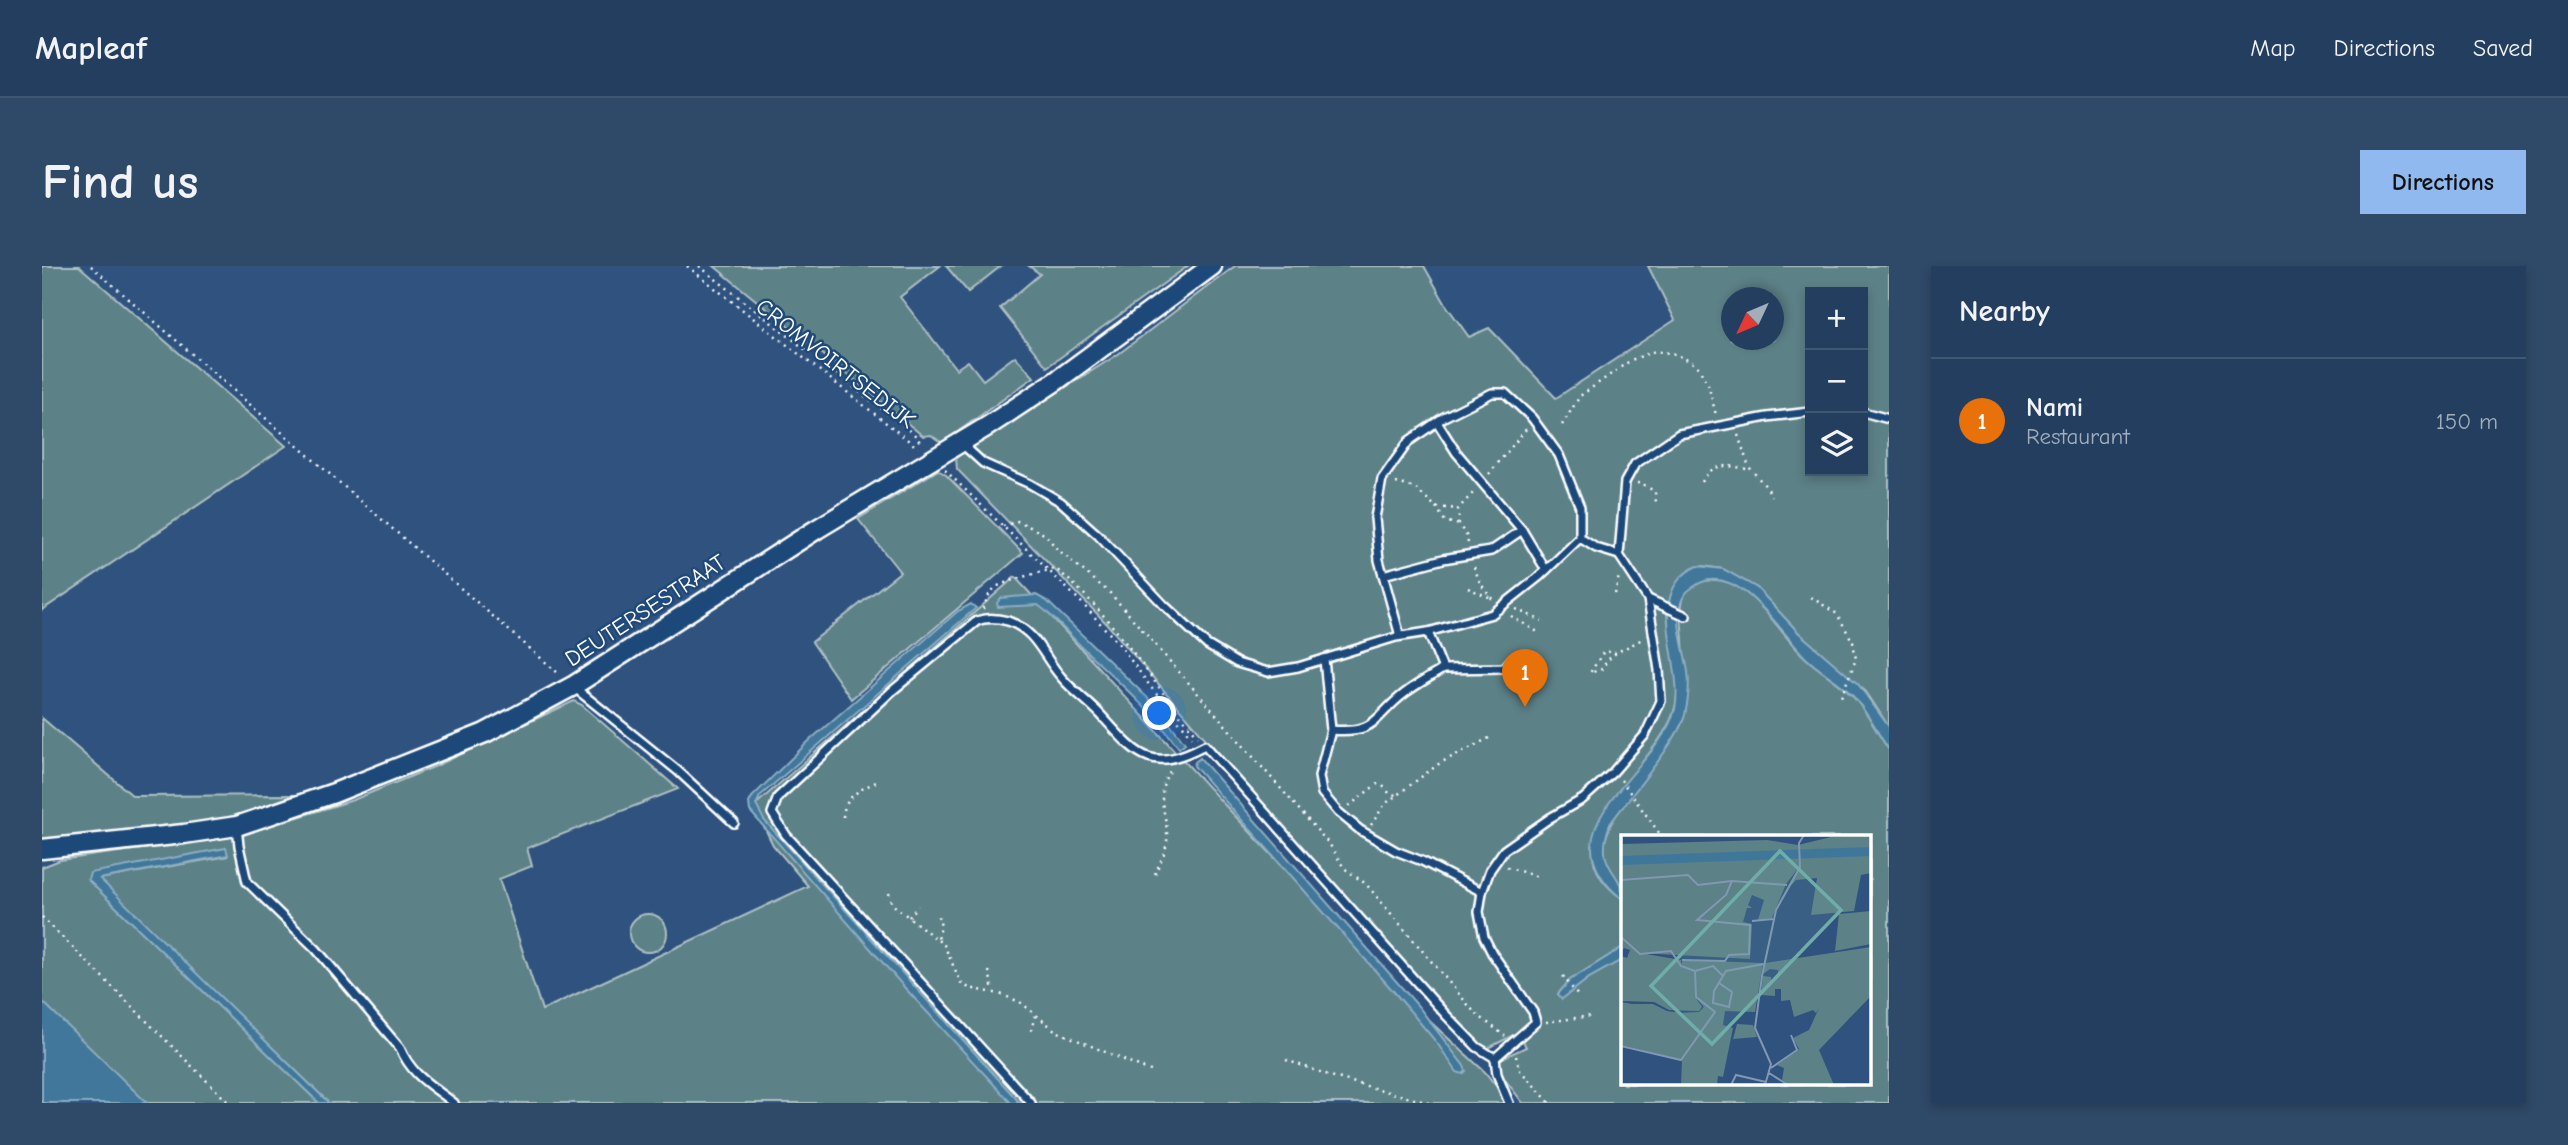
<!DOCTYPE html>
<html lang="en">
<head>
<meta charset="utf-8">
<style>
  body { margin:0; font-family:"Comic Neue",sans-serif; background:#2f4968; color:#f1f3f6 }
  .controls { position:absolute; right:21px; top:21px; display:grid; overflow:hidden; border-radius:0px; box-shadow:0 4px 10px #0003 }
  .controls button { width:63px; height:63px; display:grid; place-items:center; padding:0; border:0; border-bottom:2px solid #405774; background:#233e5f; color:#f1f3f6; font:35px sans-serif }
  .compass { position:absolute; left:1679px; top:21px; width:63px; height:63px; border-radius:50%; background:#233e5f; box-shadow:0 4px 10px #0003; rotate:226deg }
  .you { position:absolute; left:1118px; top:448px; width:24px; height:24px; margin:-18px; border:5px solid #fff; border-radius:50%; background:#1a73e8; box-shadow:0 0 0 10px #1a73e833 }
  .badge { display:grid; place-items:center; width:46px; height:46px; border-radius:50%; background:#90b9f0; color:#fff; font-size:23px; font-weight:700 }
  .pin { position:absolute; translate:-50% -58px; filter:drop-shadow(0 2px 4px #0008) }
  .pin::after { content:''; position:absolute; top:37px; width:24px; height:21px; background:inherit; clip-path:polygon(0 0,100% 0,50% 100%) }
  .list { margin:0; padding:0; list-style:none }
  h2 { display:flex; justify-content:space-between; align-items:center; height:91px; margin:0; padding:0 28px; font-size:30px }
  h2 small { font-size:23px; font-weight:400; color:#a3aebd }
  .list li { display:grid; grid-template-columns:46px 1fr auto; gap:21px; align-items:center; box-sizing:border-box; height:126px; padding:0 28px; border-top:2px solid #405774 }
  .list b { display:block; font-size:26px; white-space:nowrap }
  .list p { margin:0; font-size:23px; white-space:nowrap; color:#a3aebd }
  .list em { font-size:23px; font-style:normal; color:#a3aebd }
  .icon { flex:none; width:38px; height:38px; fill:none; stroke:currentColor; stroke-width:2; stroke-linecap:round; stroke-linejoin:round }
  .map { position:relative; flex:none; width:1847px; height:837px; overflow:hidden; border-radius:0px }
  header { display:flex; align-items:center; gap:42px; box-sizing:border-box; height:98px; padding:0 35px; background:#233e5f; border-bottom:2px solid #405774 }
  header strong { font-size:33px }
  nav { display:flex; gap:38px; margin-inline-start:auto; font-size:24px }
  .intro { display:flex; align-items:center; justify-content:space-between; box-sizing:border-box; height:168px; padding:0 42px }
  h1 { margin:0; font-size:49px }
  .button { padding:18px 32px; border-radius:0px; background:#90b9f0; color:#111; font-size:24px; font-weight:700 }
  main { display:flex; gap:42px; padding:0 42px }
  aside { flex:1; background:#233e5f; border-radius:0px; box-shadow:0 4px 10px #0003 }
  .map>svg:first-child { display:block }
</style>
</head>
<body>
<header>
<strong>Mapleaf</strong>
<nav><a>Map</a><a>Directions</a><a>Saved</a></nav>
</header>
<div class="intro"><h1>Find us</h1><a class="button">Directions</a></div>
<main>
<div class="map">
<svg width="1847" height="837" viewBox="0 0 1847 837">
  <rect width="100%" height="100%" fill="#2f527f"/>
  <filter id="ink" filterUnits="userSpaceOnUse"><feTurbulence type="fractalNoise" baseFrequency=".0143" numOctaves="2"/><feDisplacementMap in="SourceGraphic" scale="14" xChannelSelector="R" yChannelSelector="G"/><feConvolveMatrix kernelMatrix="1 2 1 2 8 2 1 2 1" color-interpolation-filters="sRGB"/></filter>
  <g filter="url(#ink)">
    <g fill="#5c8187" stroke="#aec0c3" stroke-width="2" fill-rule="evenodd">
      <path d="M0,0H37L244,180L0,344Z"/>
      <path d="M672,0H898L858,31L914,103L926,95L941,114L973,90L992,111L900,177L889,169L881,170Z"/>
      <path d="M904,0H959L926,26Z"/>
      <path d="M987,0H1146L1005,101L958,42L998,8Z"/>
      <path d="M1193,0H1382L1404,39L1427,71L1447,62L1514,132L1633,54L1606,0H1847V461L1824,426L1757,367L1715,322L1681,303L1661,300L1625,346C1627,380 1643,415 1631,448C1611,505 1497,574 1581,633V681L1528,714L1516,728L1520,732L1547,712L1581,693V818H1828V571H1581V620C1520,572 1625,500 1641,454C1644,444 1642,387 1641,374C1639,347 1632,316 1671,314C1710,312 1740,373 1766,394C1782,408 1801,418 1815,435C1827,450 1836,468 1847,484V837H1481L1451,798L1454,795L1484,781L1477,766L1443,784L1259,584L1065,358L915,203L914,192L919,187L1075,89ZM1768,26H1821V205H1768ZM1689,32H1731V74H1689Z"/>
      <path d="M896,204L904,209L981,287L809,433L770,376L858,306L816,253Z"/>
      <path d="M973,311L1179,535L1382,750L1443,806L1467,837H287L57,613L186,590L46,614L277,837H0V601L18,594L195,570L311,534L394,500L532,435L540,439L636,523L485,582L490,600L457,613L500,744L766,620L731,579L712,540Z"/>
      <path d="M0,452L91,530L258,529L172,556L0,575Z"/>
      <circle cx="606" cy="667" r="19"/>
    </g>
    <g fill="#3f779a" stroke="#8cadc2" stroke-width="2">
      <path d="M1655,300L1681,303L1715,322L1757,367L1816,418L1847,461V484C1834,465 1824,443 1808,427C1794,413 1775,404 1762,390C1739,366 1696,296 1656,318C1651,321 1646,324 1643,328C1629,349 1643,384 1646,406C1648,420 1646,435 1643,449C1635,477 1586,532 1568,558C1551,604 1581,603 1581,633C1564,621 1549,601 1550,579C1552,532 1621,490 1633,443C1643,398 1599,326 1655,300Z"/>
      <path d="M994,329L1005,335L1116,442L1143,477L1137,482C1110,445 1075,415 1043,384C1027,369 1014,352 996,339L956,341L955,337L959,332Z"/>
      <path d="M929,338L934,342L718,530L714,539L722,554L978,837H969L862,721L708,545L707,537L710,531L768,474L916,345Z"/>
      <path d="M1158,492L1376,740L1422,800L1424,805L1421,808L1415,806L1395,777L1353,727L1152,500L1153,496Z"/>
      <path d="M184,582L186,589L58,613L287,837H277L46,614L48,607Z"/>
      <path d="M1581,681V693L1547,712L1520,733L1516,728L1528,714Z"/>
      <path d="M0,735L105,837H0Z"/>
    </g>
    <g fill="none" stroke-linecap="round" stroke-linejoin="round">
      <defs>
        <g id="service">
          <path d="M1821,146L1847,153"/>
          <path d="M1395,156L1414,186L1480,264"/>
          <path d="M919,177L941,197L988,218L1019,236L1056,269L1122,339L1165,379L1195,397L1226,406L1256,401L1354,371L1386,366L1450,348L1498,310L1538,272V241L1517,189L1490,152L1463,127H1450L1402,151L1367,175L1340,213L1333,252L1337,294L1358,370"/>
          <path d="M1538,272L1554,282L1577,289"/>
          <path d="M1341,309L1401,293L1449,285L1480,264L1504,304"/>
          <path d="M1606,333L1644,350"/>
          <path d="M1282,393L1289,464L1277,510L1280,527L1296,546L1318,564L1354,585L1380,595L1440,626"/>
          <path d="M1401,403L1462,402L1470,393"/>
          <path d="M533,422L636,505L692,557"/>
          <path d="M1289,464C1336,468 1331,451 1363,427C1375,418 1388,411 1401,403L1386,366"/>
          <path d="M195,560L197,580L205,616L274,683L358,782C370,810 389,819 412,837"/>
          <path d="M989,837L744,569L730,547L736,531L850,425L935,355C945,351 955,352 966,355C995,365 1001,391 1020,412C1032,426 1047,436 1059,449C1096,490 1108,508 1163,479L1403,748L1435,781L1453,792"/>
          <path d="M1467,837L1455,808L1453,792L1494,756L1491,746L1450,687L1442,671L1437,646L1440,626L1448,604L1462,584L1508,552L1541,533L1571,506L1603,469L1619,435L1617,404L1606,333L1577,289L1583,216L1593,198L1637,168L1725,151L1768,146"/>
        </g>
        <path id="tertiary" d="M0,583L142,568L195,560L292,527L443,467L531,420L775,263L946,160L1014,115L1170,0"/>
      </defs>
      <use href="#service" stroke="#fff" stroke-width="12"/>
      <use href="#tertiary" stroke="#fff" stroke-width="23"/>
      <g stroke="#fff" stroke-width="2.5" stroke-dasharray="2 5" stroke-linecap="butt">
        <path d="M49,0L516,407"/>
        <path d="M645,0L876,182"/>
        <path d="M657,0L874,170L880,179"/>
        <path d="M1520,159L1538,130L1589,94L1613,85L1634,88L1655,99L1666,118L1674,149"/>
        <path d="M1696,169L1707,201L1726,223L1729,230"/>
        <path d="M903,204L1038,335L1076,377L1111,424L1150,471"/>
        <path d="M1447,208L1485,162"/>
        <path d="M1660,216C1671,194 1689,200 1709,204"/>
        <path d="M1354,217L1373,222L1394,241L1416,243"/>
        <path d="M1595,217L1601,218L1613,226L1614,237"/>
        <path d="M1394,241L1403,255L1417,259"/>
        <path d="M961,260L976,255L1004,269L1014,282L1069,328L1288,579L1302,602L1324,618L1433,747L1463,770"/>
        <path d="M1426,277L1424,269L1417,259L1416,243L1431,227"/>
        <path d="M1432,301L1438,317L1451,334"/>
        <path d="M1426,322L1449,332"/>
        <path d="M1573,328L1577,310"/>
        <path d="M1769,331L1795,348L1811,376L1814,393L1799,431"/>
        <path d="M941,343C944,335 946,328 953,322C962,315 1001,305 1014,303C1073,350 1107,415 1156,470"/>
        <path d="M1474,343L1500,355"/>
        <path d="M1469,350L1499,368"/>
        <path d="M1574,387L1562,385L1548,407L1560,403C1569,385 1584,383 1600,373"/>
        <path d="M1579,514L1620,571"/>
        <path d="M1307,540L1335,518L1341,520L1348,528L1355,529"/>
        <path d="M801,551C802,530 819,523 836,515"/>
        <path d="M1329,559L1343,538L1398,497L1447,472"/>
        <path d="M1465,601L1493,610L1497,613"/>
        <path d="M1113,608C1117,598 1124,586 1125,575C1127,549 1110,528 1129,504"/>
        <path d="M847,627L850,638L902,679L919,717L927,722L958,728L978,736L1014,765L1113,807"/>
        <path d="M896,650L899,660L896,674"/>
        <path d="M0,651L187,837"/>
        <path d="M867,651L876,640"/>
        <path d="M947,705L951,725"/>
        <path d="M1521,710L1536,730"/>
        <path d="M1504,756L1549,750"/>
        <path d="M989,765L993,749"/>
        <path d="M1474,790L1477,803L1508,837"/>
        <path d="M1244,794L1295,812L1387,837"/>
      </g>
      <use href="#service" stroke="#1f4a7a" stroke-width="7"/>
      <use href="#tertiary" stroke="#1f4a7a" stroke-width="18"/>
    </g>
  </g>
  <g text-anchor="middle" stroke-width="5" stroke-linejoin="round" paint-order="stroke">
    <g font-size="23" fill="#fff" stroke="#1f4a7a">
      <text transform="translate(794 97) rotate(38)" y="8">CROMVOIRTSEDIJK</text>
      <text transform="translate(603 344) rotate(-33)" y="8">DEUTERSESTRAAT</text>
    </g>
  </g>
  <g transform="translate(1579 569)">
    <rect width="250" height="250" fill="#2f527f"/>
    <path d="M250,1V38L240,40L233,76L190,80L196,43L175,45L164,57L178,32L165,49L151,83L137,85L143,65L131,60L127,70L131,73H126L122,87L131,89L129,124L19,118L60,125V129L62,125L142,128L134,177L104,176L102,190L112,193L102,242L97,241L96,250H60L61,225L0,210V167L11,169H32L46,176L61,178L78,177L83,172L72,159L81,172L78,176L48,175L33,167L0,166V121L6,123L9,115L3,113L0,118V9L146,5L177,10L210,2ZM250,76V109L214,116L218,79ZM250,112V161L198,215L213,250H168L161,245L163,233L156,230L178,214L172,203L188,195L198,173L195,178L192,175L173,182L169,165L160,166V154H154V161L140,160L142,141L150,142V147L157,140V135L149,134L142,139L144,128ZM116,189L132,190L136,202L112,204Z" fill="#5c8187"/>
    <path d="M251,12L250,21L0,30V21Z" fill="#3f779a"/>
    <path fill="none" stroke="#8297b2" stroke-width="2" d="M0,45L67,40L77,50L111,46L105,60L76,85L129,90L128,119L108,120L104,126L61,125M111,46L166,50M131,86L152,84M0,102L19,119L50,116L60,131L74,136L75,162L94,177L60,225L0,211M74,136L92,131L102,141M98,148L111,157L108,172L92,168L93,156L105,136L143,129M150,233L176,215L170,200M148,238L167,250M110,250L115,240L145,247M144,250L150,229L134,193L141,141L155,75L179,32L178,8L183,0"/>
    <path fill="#6fada8" fill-opacity="0.15" stroke="#6fada8" stroke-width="3.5" d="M159,16L220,75L91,209L30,151Z"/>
    <rect width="250" height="250" fill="none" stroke="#fff" stroke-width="3.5"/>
  </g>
</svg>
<div class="controls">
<button>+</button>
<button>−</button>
<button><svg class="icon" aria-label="layers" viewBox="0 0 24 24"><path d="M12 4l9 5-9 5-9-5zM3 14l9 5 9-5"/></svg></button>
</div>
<svg class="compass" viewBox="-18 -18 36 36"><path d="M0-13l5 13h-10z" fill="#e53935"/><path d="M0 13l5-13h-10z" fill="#a3aebd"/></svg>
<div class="you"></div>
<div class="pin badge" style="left:1483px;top:441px;background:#e8710a">1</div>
</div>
<aside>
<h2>Nearby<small></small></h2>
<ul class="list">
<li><span class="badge" style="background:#e8710a">1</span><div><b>Nami</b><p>Restaurant</p></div><em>150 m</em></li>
</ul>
</aside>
</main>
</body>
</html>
